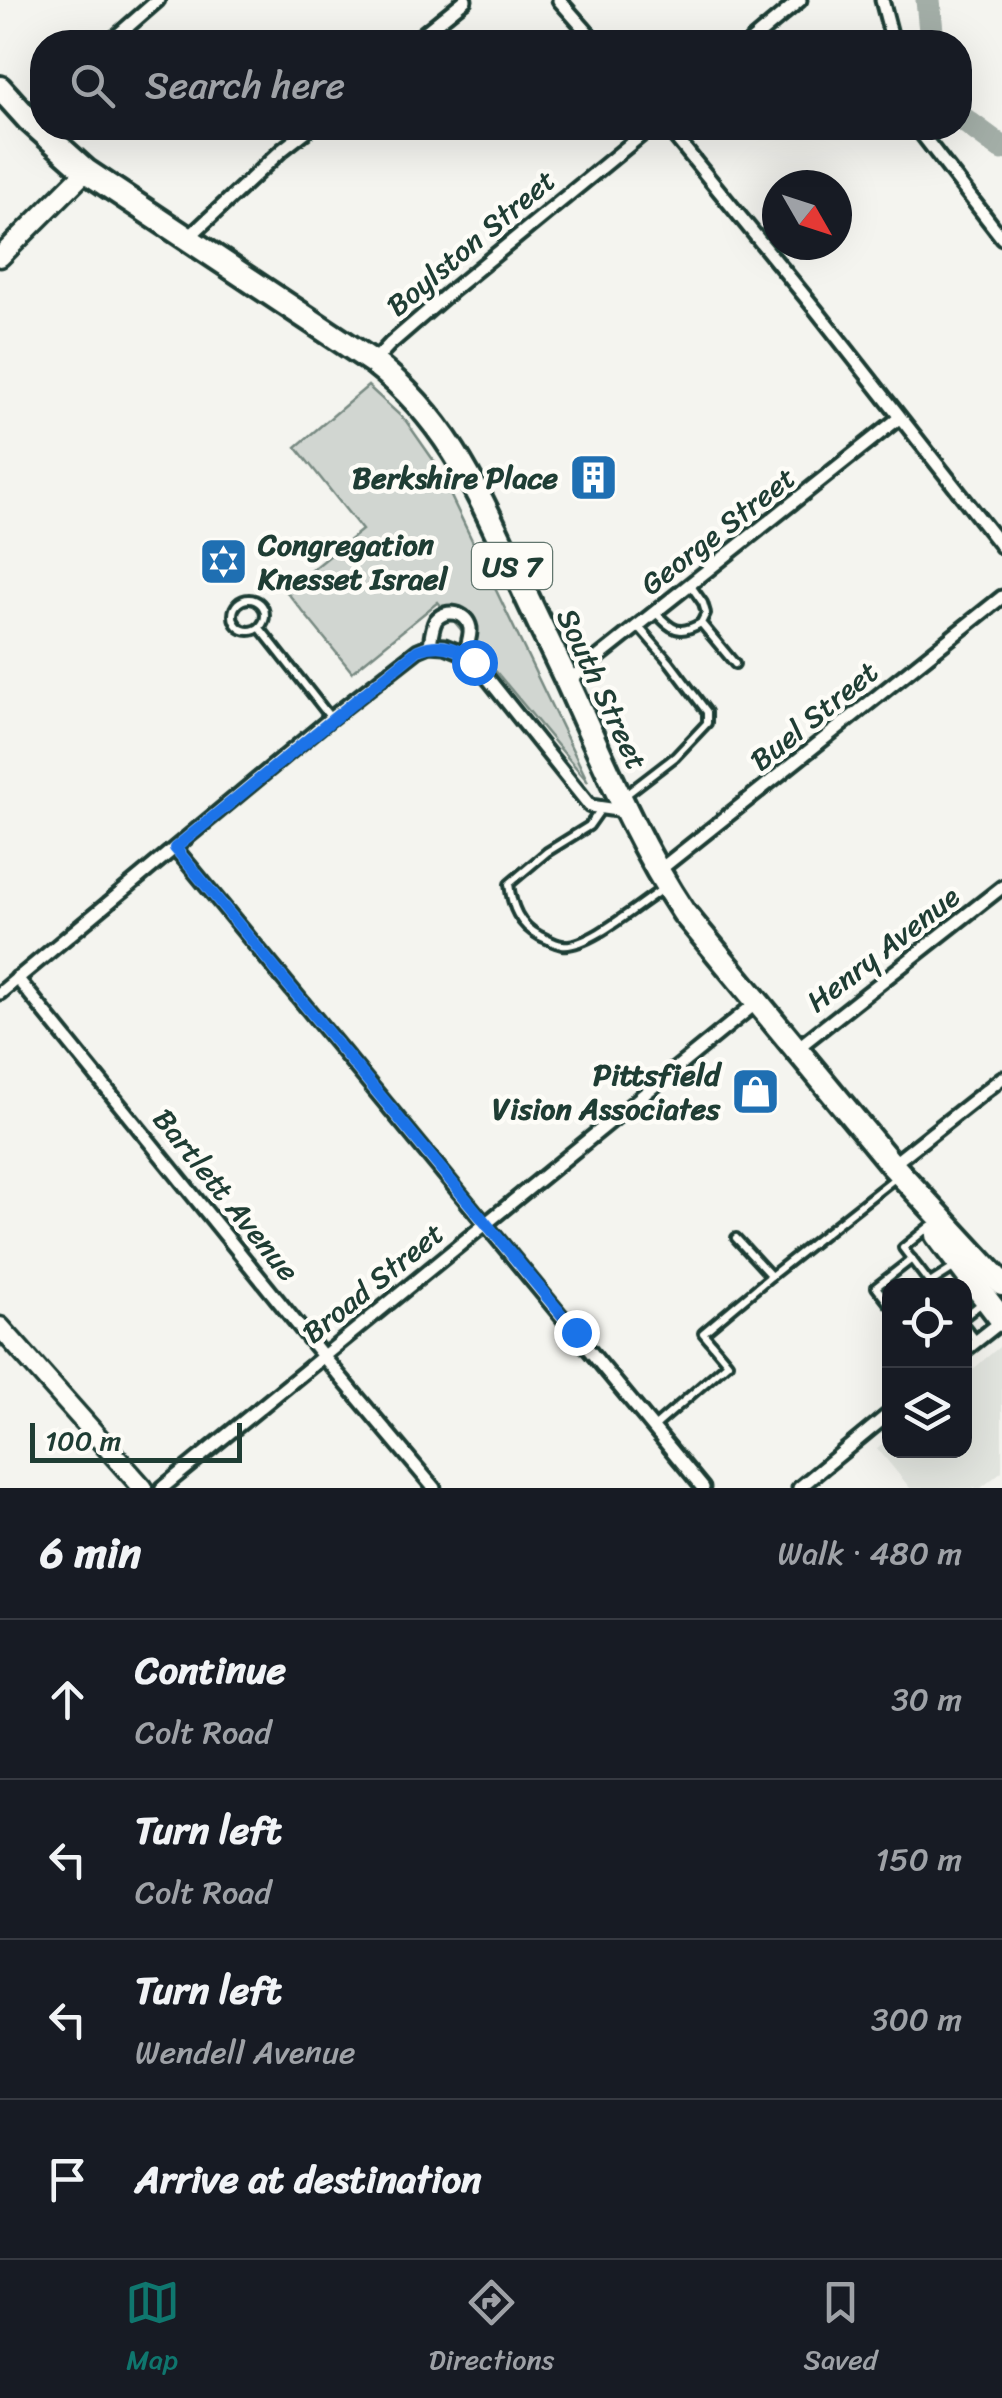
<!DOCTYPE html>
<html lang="en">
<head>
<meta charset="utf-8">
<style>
  body { margin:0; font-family:Sriracha,sans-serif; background:#20242c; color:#f1f3f6 }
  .controls { position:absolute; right:30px; bottom:30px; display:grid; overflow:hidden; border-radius:20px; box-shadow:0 10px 40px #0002 }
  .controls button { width:90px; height:90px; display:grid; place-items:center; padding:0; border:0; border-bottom:2px solid #363941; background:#171b24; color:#f1f3f6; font:50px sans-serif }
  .compass { position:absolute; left:762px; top:170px; width:90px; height:90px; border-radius:50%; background:#171b24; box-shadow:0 10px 40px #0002; rotate:129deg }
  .scale { position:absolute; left:30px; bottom:25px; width:212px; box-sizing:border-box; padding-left:10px; border:5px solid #1f3d34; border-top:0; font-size:28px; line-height:35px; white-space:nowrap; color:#1f3d34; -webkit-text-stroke:8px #fdfcf7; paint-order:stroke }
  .stop { position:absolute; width:30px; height:30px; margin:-22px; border:8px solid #1a73e8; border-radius:50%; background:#fff }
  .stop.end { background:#1a73e8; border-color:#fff; box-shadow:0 2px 10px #0008 }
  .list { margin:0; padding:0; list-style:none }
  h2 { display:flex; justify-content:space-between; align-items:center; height:130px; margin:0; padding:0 40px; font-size:42px }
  h2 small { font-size:32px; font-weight:400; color:#9ea1a6 }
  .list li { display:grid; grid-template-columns:65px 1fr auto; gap:30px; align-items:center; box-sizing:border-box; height:160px; padding:0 40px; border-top:2px solid #363941 }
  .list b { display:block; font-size:38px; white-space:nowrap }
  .list p { margin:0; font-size:32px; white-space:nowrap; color:#9ea1a6 }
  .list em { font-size:32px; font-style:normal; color:#9ea1a6 }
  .icon { flex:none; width:55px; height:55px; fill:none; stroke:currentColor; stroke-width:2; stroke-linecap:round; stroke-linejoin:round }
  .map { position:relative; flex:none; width:1002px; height:1488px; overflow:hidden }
  .search { position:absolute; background:#171b24; box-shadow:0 10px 40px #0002; left:30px; right:30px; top:30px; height:110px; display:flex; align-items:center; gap:25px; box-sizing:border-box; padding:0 35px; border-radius:40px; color:#9ea1a6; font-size:38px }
  .sheet { height:770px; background:#171b24 }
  nav { display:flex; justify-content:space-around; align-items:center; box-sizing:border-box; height:140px; border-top:2px solid #363941; background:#171b24; font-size:28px; color:#9ea1a6 }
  nav a { display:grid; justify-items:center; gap:5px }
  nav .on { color:#0f766e }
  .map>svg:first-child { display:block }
</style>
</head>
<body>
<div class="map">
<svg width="1002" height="1488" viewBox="0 0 1002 1488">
  <rect width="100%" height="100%" fill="#f4f4ef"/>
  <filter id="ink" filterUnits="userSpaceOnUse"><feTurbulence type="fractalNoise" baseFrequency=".01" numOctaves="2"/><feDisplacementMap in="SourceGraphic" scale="20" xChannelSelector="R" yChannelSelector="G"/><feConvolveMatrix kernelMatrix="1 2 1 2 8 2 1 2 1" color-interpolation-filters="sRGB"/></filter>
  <g filter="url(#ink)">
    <path fill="#e2e5df" d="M999,1347L1002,1351V1471L981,1488H910L877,1448L889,1438L890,1450H964L965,1376Z"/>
    <path fill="#d1d6d1" stroke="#788a82" stroke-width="2.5" d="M368,386L406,421L434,461L588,782L438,602L352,672L286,591L362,530L296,447Z"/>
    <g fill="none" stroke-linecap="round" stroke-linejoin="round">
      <g stroke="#a3aea7" stroke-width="25">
        <path d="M928,0L932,42"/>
        <path d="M960,117L1002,148"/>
      </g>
      <defs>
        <g id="lane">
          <path d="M691,586L703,603L706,613L701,623L735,664"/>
          <circle cx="249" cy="615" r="16"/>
          <path d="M656,613C672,630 679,636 701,623"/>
          <path d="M260,628L330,717"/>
          <path d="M623,797L675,757L707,723V712L670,663L639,627"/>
          <path d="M601,809L589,826L547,852L509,884C512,907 519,925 540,936C547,939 555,944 562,945C588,949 640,903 664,888"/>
          <path d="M930,1226L903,1248L932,1286"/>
          <path d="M736,1238L771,1276L895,1178"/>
          <path d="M930,1283L955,1267"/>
          <path d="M890,1305L876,1287L912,1259"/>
          <path d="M964,1317L983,1302"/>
          <path d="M964,1325L976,1340"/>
          <path d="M654,1427L728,1363L703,1333L771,1276"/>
        </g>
        <g id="street">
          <path d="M559,0L596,42"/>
          <path d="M882,0L893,42"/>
          <path d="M110,42L158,0"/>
          <path d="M413,42L465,0"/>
          <path d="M750,42L800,0"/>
          <path d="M668,128L816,310L1002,547"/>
          <path d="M917,128L1002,238"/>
          <path d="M187,239L282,150L310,128"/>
          <path d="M373,362L390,344L450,292L650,128"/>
          <path d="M430,645C431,638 432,627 436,620C446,608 467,612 470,628C471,636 467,646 465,654"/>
          <path d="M567,682L899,418"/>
          <path d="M175,848L703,1488"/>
          <path d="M657,872L1002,597"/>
          <path d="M17,978L323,1356L434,1488"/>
          <path d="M0,993L331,718L418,650L430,645L445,646L465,654L474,661L590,806L624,811"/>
          <path d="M795,1050L1002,887"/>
          <path d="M892,1165L1002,1078"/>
          <path d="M964,1351L1002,1321"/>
          <path d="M162,1488L756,1003"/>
          <path d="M799,1488L890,1413"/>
        </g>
        <g id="secondary">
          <path d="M0,257L86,171"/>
          <path d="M0,1327L143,1488"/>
        </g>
        <g id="highway">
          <path d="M0,88L28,119L86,171L373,362C450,422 479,495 519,580C535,615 552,649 568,683C604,762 636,841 684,913L892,1165L1002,1284"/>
          <path d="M937,1235L1002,1320"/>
        </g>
      </defs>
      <use href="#lane" stroke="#1f3d34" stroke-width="14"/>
      <use href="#street" stroke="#1f3d34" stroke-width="19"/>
      <use href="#secondary" stroke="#1f3d34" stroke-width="25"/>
      <use href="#highway" stroke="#1f3d34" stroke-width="30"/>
      <use href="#lane" stroke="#fdfcf7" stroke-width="6"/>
      <use href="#street" stroke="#fdfcf7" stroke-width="11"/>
      <use href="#secondary" stroke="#fdfcf7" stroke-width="18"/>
      <use href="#highway" stroke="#fdfcf7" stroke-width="22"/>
    </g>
  </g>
  <g fill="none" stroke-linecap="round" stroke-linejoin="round" filter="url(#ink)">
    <path stroke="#1a73e8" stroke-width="12" d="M474,662C458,647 439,642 418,650L175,848L576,1332"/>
  </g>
  <defs>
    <symbol id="building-square" viewBox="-11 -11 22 22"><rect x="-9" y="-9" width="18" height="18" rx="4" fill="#1f6fb2" stroke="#fdfcf7"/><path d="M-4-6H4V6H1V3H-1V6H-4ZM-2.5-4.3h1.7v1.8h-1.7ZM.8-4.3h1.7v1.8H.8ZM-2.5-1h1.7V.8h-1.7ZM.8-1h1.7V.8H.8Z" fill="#fff"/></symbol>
    <symbol id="synagogue-square" viewBox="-11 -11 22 22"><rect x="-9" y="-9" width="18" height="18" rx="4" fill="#1f6fb2" stroke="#fdfcf7"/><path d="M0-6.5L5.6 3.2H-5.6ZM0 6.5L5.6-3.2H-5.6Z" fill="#fff"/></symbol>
    <symbol id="shop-square" viewBox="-11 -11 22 22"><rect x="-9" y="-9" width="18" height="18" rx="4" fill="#1f6fb2" stroke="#fdfcf7"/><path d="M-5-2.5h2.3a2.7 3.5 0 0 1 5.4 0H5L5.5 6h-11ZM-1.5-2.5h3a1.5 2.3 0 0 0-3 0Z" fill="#fff"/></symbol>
  </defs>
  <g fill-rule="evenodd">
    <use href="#building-square" x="566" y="450" width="55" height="55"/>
    <use href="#synagogue-square" x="196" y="534" width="55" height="55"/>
    <use href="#shop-square" x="728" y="1064" width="55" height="55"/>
  </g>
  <g text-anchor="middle" stroke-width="9" stroke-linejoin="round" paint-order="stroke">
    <rect fill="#fdfcf7" stroke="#62766e" stroke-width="2.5" x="472" y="543" width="80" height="46" rx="8"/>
    <g font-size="28" font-weight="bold" fill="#1f3d34">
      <text x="512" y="576">US 7</text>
    </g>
    <g font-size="30" fill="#1f3d34" stroke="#fdfcf7">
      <text transform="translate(471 243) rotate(-40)" y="10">Boylston Street</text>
      <text transform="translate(718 531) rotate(-38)" y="10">George Street</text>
      <text transform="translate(602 689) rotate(65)" y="10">South Street</text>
      <text transform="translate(814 716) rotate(-39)" y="10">Buel Street</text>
      <text transform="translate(883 949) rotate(-38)" y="10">Henry Avenue</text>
      <text transform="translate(226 1195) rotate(51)" y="10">Bartlett Avenue</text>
      <text transform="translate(373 1283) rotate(-39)" y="10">Broad Street</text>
    </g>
    <g font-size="30" font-weight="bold" fill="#1f3d34" stroke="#fdfcf7" text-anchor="end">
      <text x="558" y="488">Berkshire Place</text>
      <text x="258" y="555" text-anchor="start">Congregation<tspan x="258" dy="34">Knesset Israel</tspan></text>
      <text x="720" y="1085">Pittsfield<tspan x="720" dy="34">Vision Associates</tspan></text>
    </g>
  </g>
</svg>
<div class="controls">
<button><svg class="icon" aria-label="locate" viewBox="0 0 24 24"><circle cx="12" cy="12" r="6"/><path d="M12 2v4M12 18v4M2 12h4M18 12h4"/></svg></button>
<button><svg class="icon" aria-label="layers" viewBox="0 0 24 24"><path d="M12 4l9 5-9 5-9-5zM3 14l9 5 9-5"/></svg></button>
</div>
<svg class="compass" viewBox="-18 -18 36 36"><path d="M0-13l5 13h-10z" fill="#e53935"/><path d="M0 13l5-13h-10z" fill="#9ea1a6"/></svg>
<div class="scale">100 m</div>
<div class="stop" style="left:474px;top:662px"></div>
<div class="stop end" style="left:576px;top:1332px"></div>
<div class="search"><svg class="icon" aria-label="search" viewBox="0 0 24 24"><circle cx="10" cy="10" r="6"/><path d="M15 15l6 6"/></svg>Search here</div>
</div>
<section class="sheet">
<h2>6 min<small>Walk · 480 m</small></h2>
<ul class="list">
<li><svg class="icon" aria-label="ahead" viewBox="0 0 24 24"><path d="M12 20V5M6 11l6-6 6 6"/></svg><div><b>Continue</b><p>Colt Road</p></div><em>30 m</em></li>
<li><svg class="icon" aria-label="left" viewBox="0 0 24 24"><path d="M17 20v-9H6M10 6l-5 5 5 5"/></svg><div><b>Turn left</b><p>Colt Road</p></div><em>150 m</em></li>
<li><svg class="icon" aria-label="left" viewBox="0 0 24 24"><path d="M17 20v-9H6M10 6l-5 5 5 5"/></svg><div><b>Turn left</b><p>Wendell Avenue</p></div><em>300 m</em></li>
<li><svg class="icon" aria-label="arrive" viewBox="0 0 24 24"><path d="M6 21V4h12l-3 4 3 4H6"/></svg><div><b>Arrive at destination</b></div></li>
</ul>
</section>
<nav>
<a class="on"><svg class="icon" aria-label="map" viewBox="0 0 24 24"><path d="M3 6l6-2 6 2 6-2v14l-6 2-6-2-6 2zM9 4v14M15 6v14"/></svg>Map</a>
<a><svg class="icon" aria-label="directions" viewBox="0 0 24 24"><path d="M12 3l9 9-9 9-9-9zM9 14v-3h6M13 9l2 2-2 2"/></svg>Directions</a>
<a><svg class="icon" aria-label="saved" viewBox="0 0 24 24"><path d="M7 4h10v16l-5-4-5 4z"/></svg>Saved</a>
</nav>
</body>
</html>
